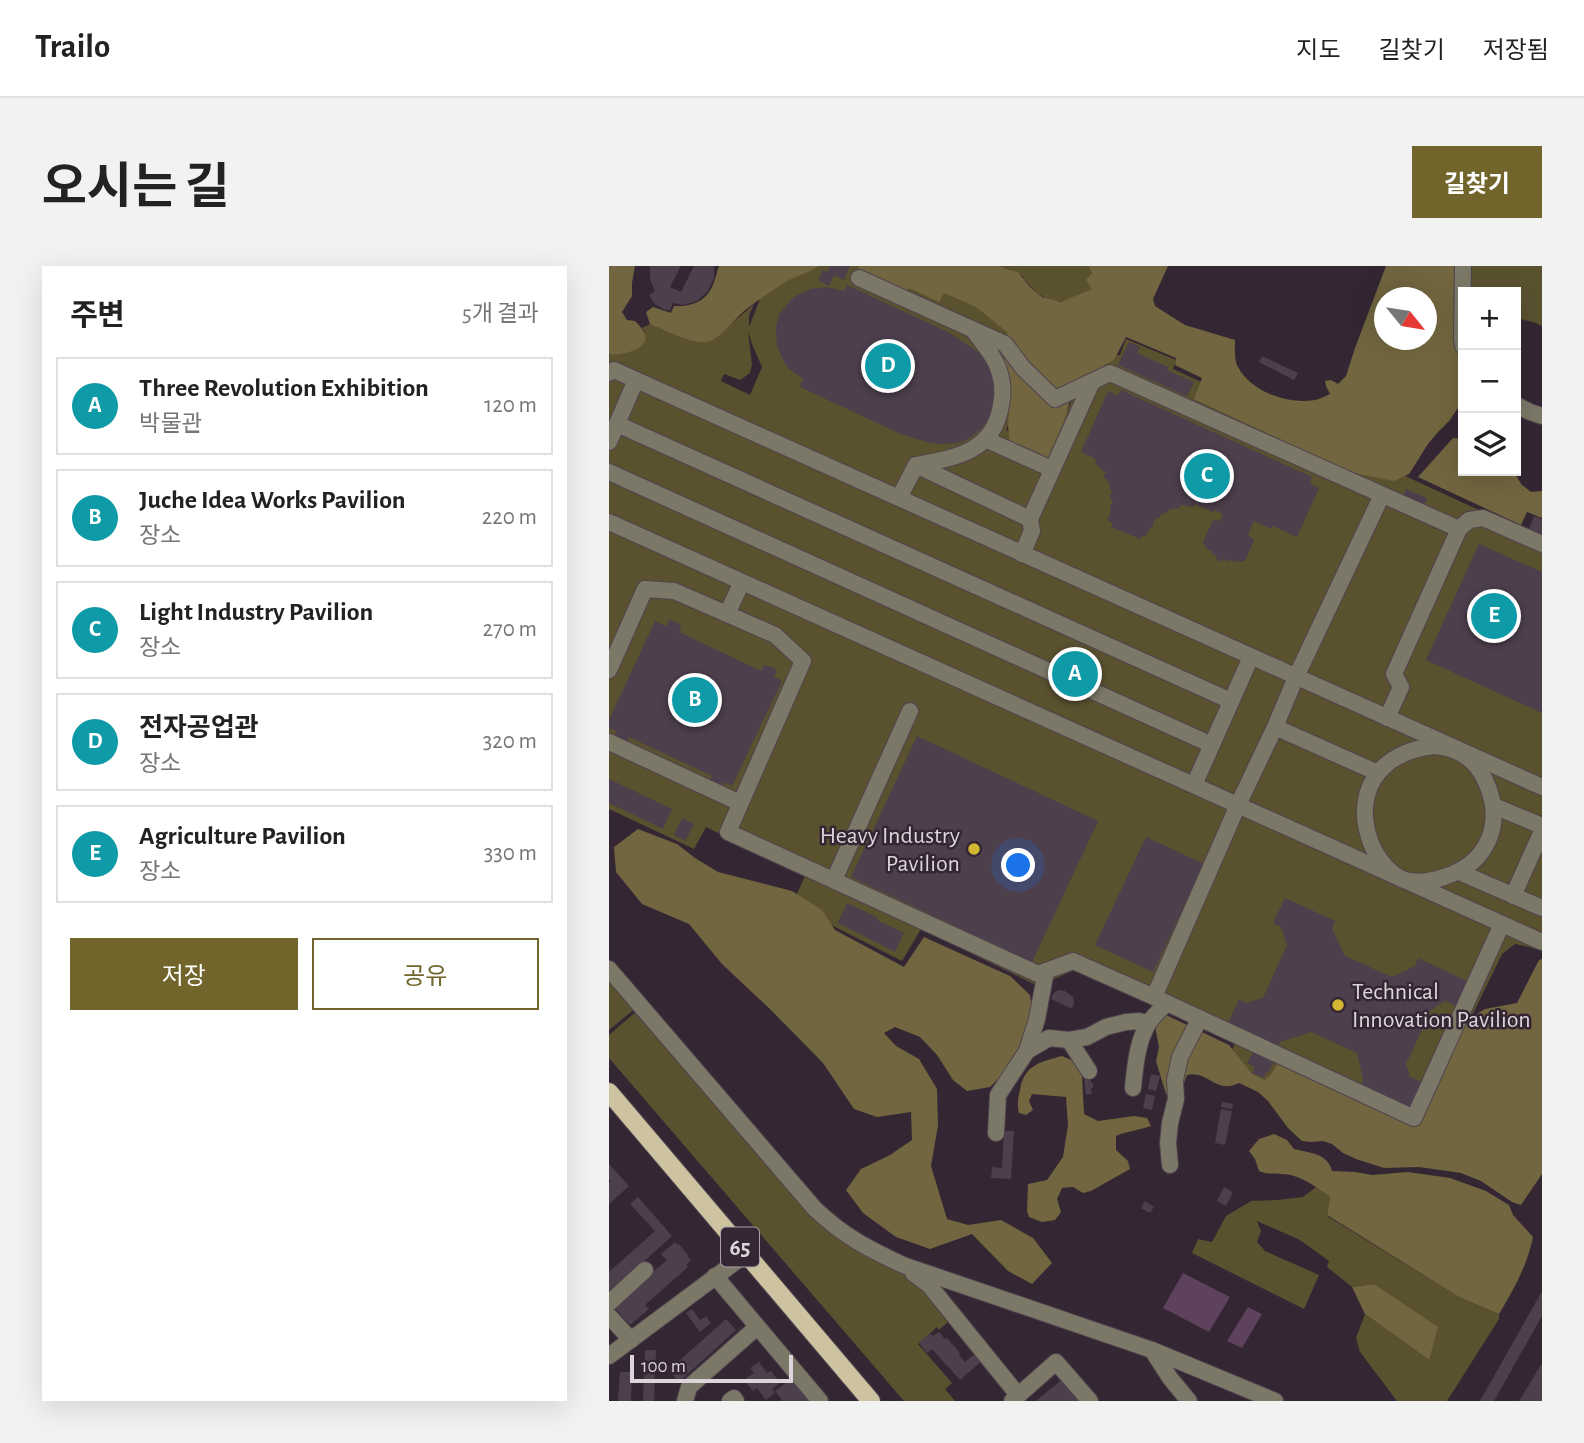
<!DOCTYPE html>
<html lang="ko">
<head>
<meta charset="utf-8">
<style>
  body { margin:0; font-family:"Alegreya Sans","Noto Sans KR",sans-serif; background:#f2f2f2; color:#222 }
  .controls { position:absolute; right:21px; top:21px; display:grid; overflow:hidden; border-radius:0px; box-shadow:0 7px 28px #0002 }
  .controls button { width:63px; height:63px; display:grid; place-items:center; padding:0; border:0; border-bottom:2px solid #e0e0e0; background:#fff; color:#222; font:35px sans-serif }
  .compass { position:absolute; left:765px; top:21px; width:63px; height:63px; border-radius:50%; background:#fff; box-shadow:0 7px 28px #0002; rotate:120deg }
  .scale { position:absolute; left:21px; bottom:18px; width:163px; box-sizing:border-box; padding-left:7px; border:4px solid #ddd5dc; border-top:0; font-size:19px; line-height:24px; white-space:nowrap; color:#ddd5dc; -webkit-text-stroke:5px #342733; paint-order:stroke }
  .you { position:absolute; left:410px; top:600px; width:24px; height:24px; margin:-18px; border:5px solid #fff; border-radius:50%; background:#1a73e8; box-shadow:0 0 0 10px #1a73e833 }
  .badge { display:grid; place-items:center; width:46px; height:46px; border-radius:50%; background:#72652b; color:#fff; font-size:23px; font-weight:700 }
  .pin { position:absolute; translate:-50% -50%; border:4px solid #fff; box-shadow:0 2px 7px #0006 }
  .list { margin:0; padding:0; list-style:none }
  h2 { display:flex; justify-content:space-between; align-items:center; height:91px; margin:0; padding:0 28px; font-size:30px }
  h2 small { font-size:23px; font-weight:400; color:#767676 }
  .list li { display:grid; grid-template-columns:46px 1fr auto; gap:21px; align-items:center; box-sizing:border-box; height:98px; margin:0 14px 14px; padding:0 14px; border:2px solid #e0e0e0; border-radius:0px }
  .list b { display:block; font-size:26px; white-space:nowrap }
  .list p { margin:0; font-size:23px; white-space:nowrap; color:#767676 }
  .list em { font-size:23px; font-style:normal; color:#767676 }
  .actions { display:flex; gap:14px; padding:21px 28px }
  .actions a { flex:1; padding:16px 0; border:2px solid #72652b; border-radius:0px; text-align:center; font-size:24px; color:#72652b }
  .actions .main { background:#72652b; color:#fff }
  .icon { flex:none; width:38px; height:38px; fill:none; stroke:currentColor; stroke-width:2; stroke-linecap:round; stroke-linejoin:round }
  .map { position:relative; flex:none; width:933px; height:1135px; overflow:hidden; border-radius:0px }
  header { display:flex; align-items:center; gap:42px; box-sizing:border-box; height:98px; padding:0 35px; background:#fff; border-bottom:2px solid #e0e0e0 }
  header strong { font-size:33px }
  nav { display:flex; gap:38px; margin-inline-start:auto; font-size:24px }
  .intro { display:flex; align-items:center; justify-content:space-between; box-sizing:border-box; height:168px; padding:0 42px }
  h1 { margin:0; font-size:49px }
  .button { padding:18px 32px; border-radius:0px; background:#72652b; color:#fff; font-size:24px; font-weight:700 }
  main { display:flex; gap:42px; padding:0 42px }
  aside { flex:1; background:#fff; border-radius:0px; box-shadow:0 7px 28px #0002 }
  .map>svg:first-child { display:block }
</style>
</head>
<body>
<header>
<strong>Trailo</strong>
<nav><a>지도</a><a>길찾기</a><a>저장됨</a></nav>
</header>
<div class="intro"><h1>오시는 길</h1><a class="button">길찾기</a></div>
<main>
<aside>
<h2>주변<small>5개 결과</small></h2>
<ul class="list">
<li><span class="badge" style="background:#0f9aa8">A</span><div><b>Three Revolution Exhibition</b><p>박물관</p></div><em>120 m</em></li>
<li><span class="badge" style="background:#0f9aa8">B</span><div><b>Juche Idea Works Pavilion</b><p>장소</p></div><em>220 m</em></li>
<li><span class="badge" style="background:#0f9aa8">C</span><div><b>Light Industry Pavilion</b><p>장소</p></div><em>270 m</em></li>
<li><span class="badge" style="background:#0f9aa8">D</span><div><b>전자공업관</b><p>장소</p></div><em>320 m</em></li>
<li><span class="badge" style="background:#0f9aa8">E</span><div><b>Agriculture Pavilion</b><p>장소</p></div><em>330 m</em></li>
</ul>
<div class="actions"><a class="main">저장</a><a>공유</a></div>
</aside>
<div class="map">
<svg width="933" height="1135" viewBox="0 0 933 1135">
  <rect width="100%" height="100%" fill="#342733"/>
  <g fill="#5a512f" fill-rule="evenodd">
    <path d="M179,0H279L390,47L417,79L415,121L397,164L440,184L475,108L496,90L511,89L517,73L567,94L564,103L933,273V684L906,678L893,688L809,861L664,819L617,798L626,777L466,704L429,720L312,663L293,695L183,639L196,610L97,561L85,583L0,543V67L36,66L33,62L41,58L104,74L145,38L140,49V61L151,33ZM139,65L143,78L153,101L141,129L112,115L115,108L131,114L141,107L143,99Z"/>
    <path d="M368,0H479L483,7V23C459,35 446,44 423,22C418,18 414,9 408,6C396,0 382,1 369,1Z"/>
    <path d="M857,0H933V60L924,56L907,52V26H856Z"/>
    <path d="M0,710L27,742L0,764Z"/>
    <path d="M29,744L202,945L303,1010L341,1054L330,1064L328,1061L309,1078L343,1117L336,1123L346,1135H295L0,792V769Z"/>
    <path d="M707,921L721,931L718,950L850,1031L890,1048V1053L838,1135H788L751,1086L747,1072L756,1048L820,1094L765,1018L743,1021L718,1001L720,995L691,974L648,955L652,965L648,976L656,985L710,1009L695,1043L583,987L589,973L603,976L617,950L642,935L668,934L694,931Z"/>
  </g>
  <g fill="#71663f" fill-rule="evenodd">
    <path d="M0,0H26L23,17V30L13,46L18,54L26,55C31,60 39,68 36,75C32,85 10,90 0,88Z"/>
    <path d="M110,0H209C200,7 190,9 180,14C165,23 149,34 135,45C126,53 109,75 98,76C81,78 57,64 41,58L37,46L44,41L62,47L65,40C83,41 99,35 105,16C107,11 108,5 110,0Z"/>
    <path d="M249,0H389L409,6L421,21L433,31L452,36L483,23L477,14L483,7L479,0H559L544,33L546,40L576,59L626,74C626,82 625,94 629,101C642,126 680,139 706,134C711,133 716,130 721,128L717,120L716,115L722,114L729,118L737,110L746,82L777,0H851L849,69L854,92V134L841,154L829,166L819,178L800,208L785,215L740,206L585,133L593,112L566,99L567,92L517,71L505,94L487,104L469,117L464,123L455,156L437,196L401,178L399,160L401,132L400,116L386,90L388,77L443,125L400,78L398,66L367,41L335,27L330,36L300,22L295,29L252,8ZM776,32H818V74H776Z"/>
    <path d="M844,172L854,173V205H907V189L909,190L911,201L906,208L913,219L922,226L933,225V252L918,246L912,259L809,211Z"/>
    <path d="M29,563L68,578L86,592L109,606L183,625L213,644L226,664L295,701L315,671L401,710L421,729L424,750L406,797L381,821L358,825L344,814L328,789L311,771L286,761L275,767L287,780L310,793L328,823L329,859L322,900L338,953L359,959L392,954L424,972L443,997L423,1018L399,1005L363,968L321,983L287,971L254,947L237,924L252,903L281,889L303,874L302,846L268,851L245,843L214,797L161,743L113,698L80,658L33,638L7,606L5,581Z"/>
    <path d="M933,693V908L912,939L903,936L872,915L852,907L810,901L775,902L747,893L734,887L723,878L714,875L702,876L693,875L679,862L659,835L649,826L630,817C607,829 599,804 578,809L574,820L562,834L557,828L547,795L550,781L546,760L555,748L620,779L643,808L656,814L663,807L670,796L803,855L853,757L876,743L908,737L930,694Z"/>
    <path d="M453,790L467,796L473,810L475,848L489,855L525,850L538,852L542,860C531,864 518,865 507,870V884L519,895L521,903L482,925L474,927L464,921L453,922L448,933L452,946L446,954L433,956L420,951L418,945L419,918L438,914L454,891L459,859L457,831L423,828L420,835L424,844L417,849L410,847C408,839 409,832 411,824C415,799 431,796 453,790Z"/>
    <path d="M665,868L678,874L685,883C700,887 719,887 723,905L746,906L763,909L799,906L841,912L877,925L900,939L904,949L924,971C918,1000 905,1023 890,1048L850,1031L718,949L721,931C710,923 698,914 685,910C673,906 662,910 650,905L646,893L640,885L650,873Z"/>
    <path d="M765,1018L829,1061L820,1094L756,1048L743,1021Z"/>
  </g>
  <g fill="#5e415c">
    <path d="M574,1007L621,1031L600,1066L554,1042Z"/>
    <path d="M639,1041L653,1048L633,1082L618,1075Z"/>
  </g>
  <g fill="#4d3f4c">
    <path d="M41,0H72L61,21L72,26L85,0H105V12L99,25L88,35L74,39L64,37L61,44H56L46,38L40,29L46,25L41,14Z"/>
    <path d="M221,0H241L235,14L225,9L220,20L209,14L214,4L218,6Z"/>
    <path d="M238,19L341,67L372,88L383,103L387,121L383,148L372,163L358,174L349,177L331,178L322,177L294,169L191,121L194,113L180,103L175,96L168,80L167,62L170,48L185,31L201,23L218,21L235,25Z"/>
    <path d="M520,76L531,81L528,87L559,101L558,104L585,116L578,130L509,99Z"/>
    <path d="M653,90L689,107L685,114L650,96Z"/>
    <path d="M512,124L703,211L701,218L710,222L688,271L664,260L662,263L645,255L639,268L645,274L636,295L627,296L620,293L619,296L614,293L613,296L607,293L608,290L603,288L604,286L598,283L594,276L604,254L611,255L614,248L606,244L604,246L586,238L585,241L571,239V242L560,243L559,246L552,248V250L544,255L545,259L540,263L536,271L533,270L531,273L502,261L504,257L498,254L502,246L501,238H504L501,229L503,227L500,220L501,218L494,209L497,207L486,197L487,193L472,186L499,125L509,130Z"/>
    <path d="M797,223L818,232L814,242L797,234L795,228Z"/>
    <path d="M925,250L933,253V269L920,263Z"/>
    <path d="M870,278L933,306V447L817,394Z"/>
    <path d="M60,354H62L71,358L72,361L70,366L152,405L155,399L157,400V399L167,403L168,405L165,411L173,415L123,520L115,516L113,522L100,516L103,510L20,471L18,477L5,471L7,465L0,462V454L46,355L57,360Z"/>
    <path d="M308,470L489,555L423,696L242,611Z"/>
    <path d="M0,513L63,543L54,563L0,537Z"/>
    <path d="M73,552L85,558L76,575L65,569Z"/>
    <path d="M537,571L595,598L544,706L486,679Z"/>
    <path d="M676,632L726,655L723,663L736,690L783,711L806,700L809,692L860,716L849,741L836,735L822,744L797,798L801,811L814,817L802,843L751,820L754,814L748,787L702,766L671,776L668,782L618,760L630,733L637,737L654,732L678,679L672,661L664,657Z"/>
    <path d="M238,637L269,652L268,654L295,667L286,686L229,657Z"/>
    <path d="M449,724L456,725L464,731L465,737L463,743L442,733L445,727Z"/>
    <path d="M644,786L665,796L659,807L657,806L655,812L643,807L646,801L638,797Z"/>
    <path d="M542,808L551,810L547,825L539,823Z"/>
    <path d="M475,811H481L482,817H484V822H482L483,828L477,829Z"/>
    <path d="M537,828L546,830L543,844L534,842Z"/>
    <path d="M613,836L624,838L623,843L612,841Z"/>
    <path d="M612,843L623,845L616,879L606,877Z"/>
    <path d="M395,865H405L402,913L382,912L383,901L393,902Z"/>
    <path d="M0,898L20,920L0,938V917L2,915L0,913Z"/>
    <path d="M615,921L624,926L617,940L608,935Z"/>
    <path d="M29,931L63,970L0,1027V1006L46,965L21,938Z"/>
    <path d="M536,935L545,941L541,947L532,942Z"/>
    <path d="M66,976L69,979L70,978L79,989L78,990L82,994L77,999L79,1001L36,1039L40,1043L21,1059L4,1040L58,994L52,988Z"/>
    <path d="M933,1025V1050L885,1135H871Z"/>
    <path d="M83,1043L91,1054L97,1050L102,1057L91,1066L77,1047Z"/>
    <path d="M117,1053L127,1064L70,1116L60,1104Z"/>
    <path d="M330,1066L336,1073L338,1072L351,1087L350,1089L356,1096L368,1086L375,1093L351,1114L323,1083L318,1087L310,1077L321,1067L324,1070Z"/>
    <path d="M36,1084H47L45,1135H34Z"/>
    <path d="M150,1096L158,1107L162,1105L171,1117L163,1123L166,1127L157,1134L148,1122L144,1125L135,1114L145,1107L141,1102Z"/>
    <path d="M933,1097V1135H910Z"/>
    <path d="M11,1106H23L22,1135H9Z"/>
    <path d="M456,1111L477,1135H427Z"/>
    <path d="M183,1112L200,1135H174L166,1125Z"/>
  </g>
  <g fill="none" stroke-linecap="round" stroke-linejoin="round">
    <defs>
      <g id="minor">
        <path d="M250,12L396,78L414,102L446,133L501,107L850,263"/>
        <path d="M854,80L853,72L854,0"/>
        <path d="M0,107L5,104L933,521"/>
        <path d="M907,139L921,146L933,150"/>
        <path d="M8,158L622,435"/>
        <path d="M378,174L443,203"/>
        <path d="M0,176L27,114"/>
        <path d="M307,199L421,253"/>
        <path d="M0,206L603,479"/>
        <path d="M290,232L307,199C346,192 385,186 392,139C395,125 393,110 387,97C382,86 372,75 365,65"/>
        <path d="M0,256L933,676"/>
        <path d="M413,288L423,265L421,253L483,116"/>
        <path d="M118,348L166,369L194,395L119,566L429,708L464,695L545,731L805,852L893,658"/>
        <path d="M0,404L36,323L65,325L118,348L133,316"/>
        <path d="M778,452L792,421L785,408L850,263L860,254L874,252L933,278"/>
        <path d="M666,461L769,507"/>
        <path d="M0,476L131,537"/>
        <path d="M826,480C849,482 866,492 876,514C896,556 880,597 835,611C823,615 806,618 793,613C781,608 770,594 764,582C741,530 768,485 826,480Z"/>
        <path d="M585,519L642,391"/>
        <path d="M885,540L933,560"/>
        <path d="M850,606L933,642"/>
        <path d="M225,614L301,445"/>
        <path d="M904,630L933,565"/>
        <path d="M0,703L206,943C236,971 258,982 294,999L543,1084L666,1135"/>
        <path d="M545,731L629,539L666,461L687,411L773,229"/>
        <path d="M460,774L480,805"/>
        <path d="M418,785L440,772L460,774L478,771L497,761L517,756L530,755L539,757"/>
        <path d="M524,822C526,802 528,776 539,758C544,750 552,743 558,737"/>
        <path d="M387,867L389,829L418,785L428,753L437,705"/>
        <path d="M561,899L559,877L561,857L567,833L566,814L571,791L591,752"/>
        <path d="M304,1007L320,1019L409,1129"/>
        <path d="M106,1010L211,1135"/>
        <path d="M0,1037L36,1004"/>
        <path d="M0,1050L22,1074"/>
        <path d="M543,1084L561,1112L580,1135"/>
        <path d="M0,1090L137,988"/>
        <path d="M76,1135L80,1121L148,1061"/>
        <path d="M121,1135L125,1132L127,1135"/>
        <path d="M403,1135L447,1096L481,1135"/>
      </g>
      <path id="major" d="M0,826L262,1135"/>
    </defs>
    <use href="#minor" stroke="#4f434e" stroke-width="18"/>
    <use href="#major" stroke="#4f434e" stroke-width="20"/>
    <use href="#minor" stroke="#7c7867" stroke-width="16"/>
    <use href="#major" stroke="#cdc3a0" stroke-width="18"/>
  </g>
  <g fill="#d4b635" stroke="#342733" stroke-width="2.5">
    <circle cx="365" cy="583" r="7"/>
    <circle cx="729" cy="739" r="7"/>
  </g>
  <g text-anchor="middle" stroke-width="5" stroke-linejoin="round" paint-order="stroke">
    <rect fill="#342733" stroke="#aaa1a9" stroke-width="2" x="112" y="961.5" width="38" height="39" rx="5"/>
    <g font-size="23" font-weight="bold" fill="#ddd5dc">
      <text x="131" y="989">65</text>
    </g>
    <g font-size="24" fill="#ddd5dc" stroke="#342733" text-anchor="end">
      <text x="351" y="577">Heavy Industry<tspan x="351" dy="28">Pavilion</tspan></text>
      <text x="743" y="733" text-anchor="start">Technical<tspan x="743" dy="28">Innovation Pavilion</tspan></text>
    </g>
  </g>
</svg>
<div class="controls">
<button>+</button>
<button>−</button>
<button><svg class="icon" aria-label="layers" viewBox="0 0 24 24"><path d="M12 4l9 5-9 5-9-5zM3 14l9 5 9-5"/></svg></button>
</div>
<svg class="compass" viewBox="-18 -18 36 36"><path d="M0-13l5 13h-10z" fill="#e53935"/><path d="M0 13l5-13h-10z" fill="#767676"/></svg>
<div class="scale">100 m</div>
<div class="you"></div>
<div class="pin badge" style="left:466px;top:408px;background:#0f9aa8">A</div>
<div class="pin badge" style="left:86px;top:434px;background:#0f9aa8">B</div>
<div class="pin badge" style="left:598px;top:210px;background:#0f9aa8">C</div>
<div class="pin badge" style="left:279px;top:100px;background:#0f9aa8">D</div>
<div class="pin badge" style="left:885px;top:350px;background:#0f9aa8">E</div>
</div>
</main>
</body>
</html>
